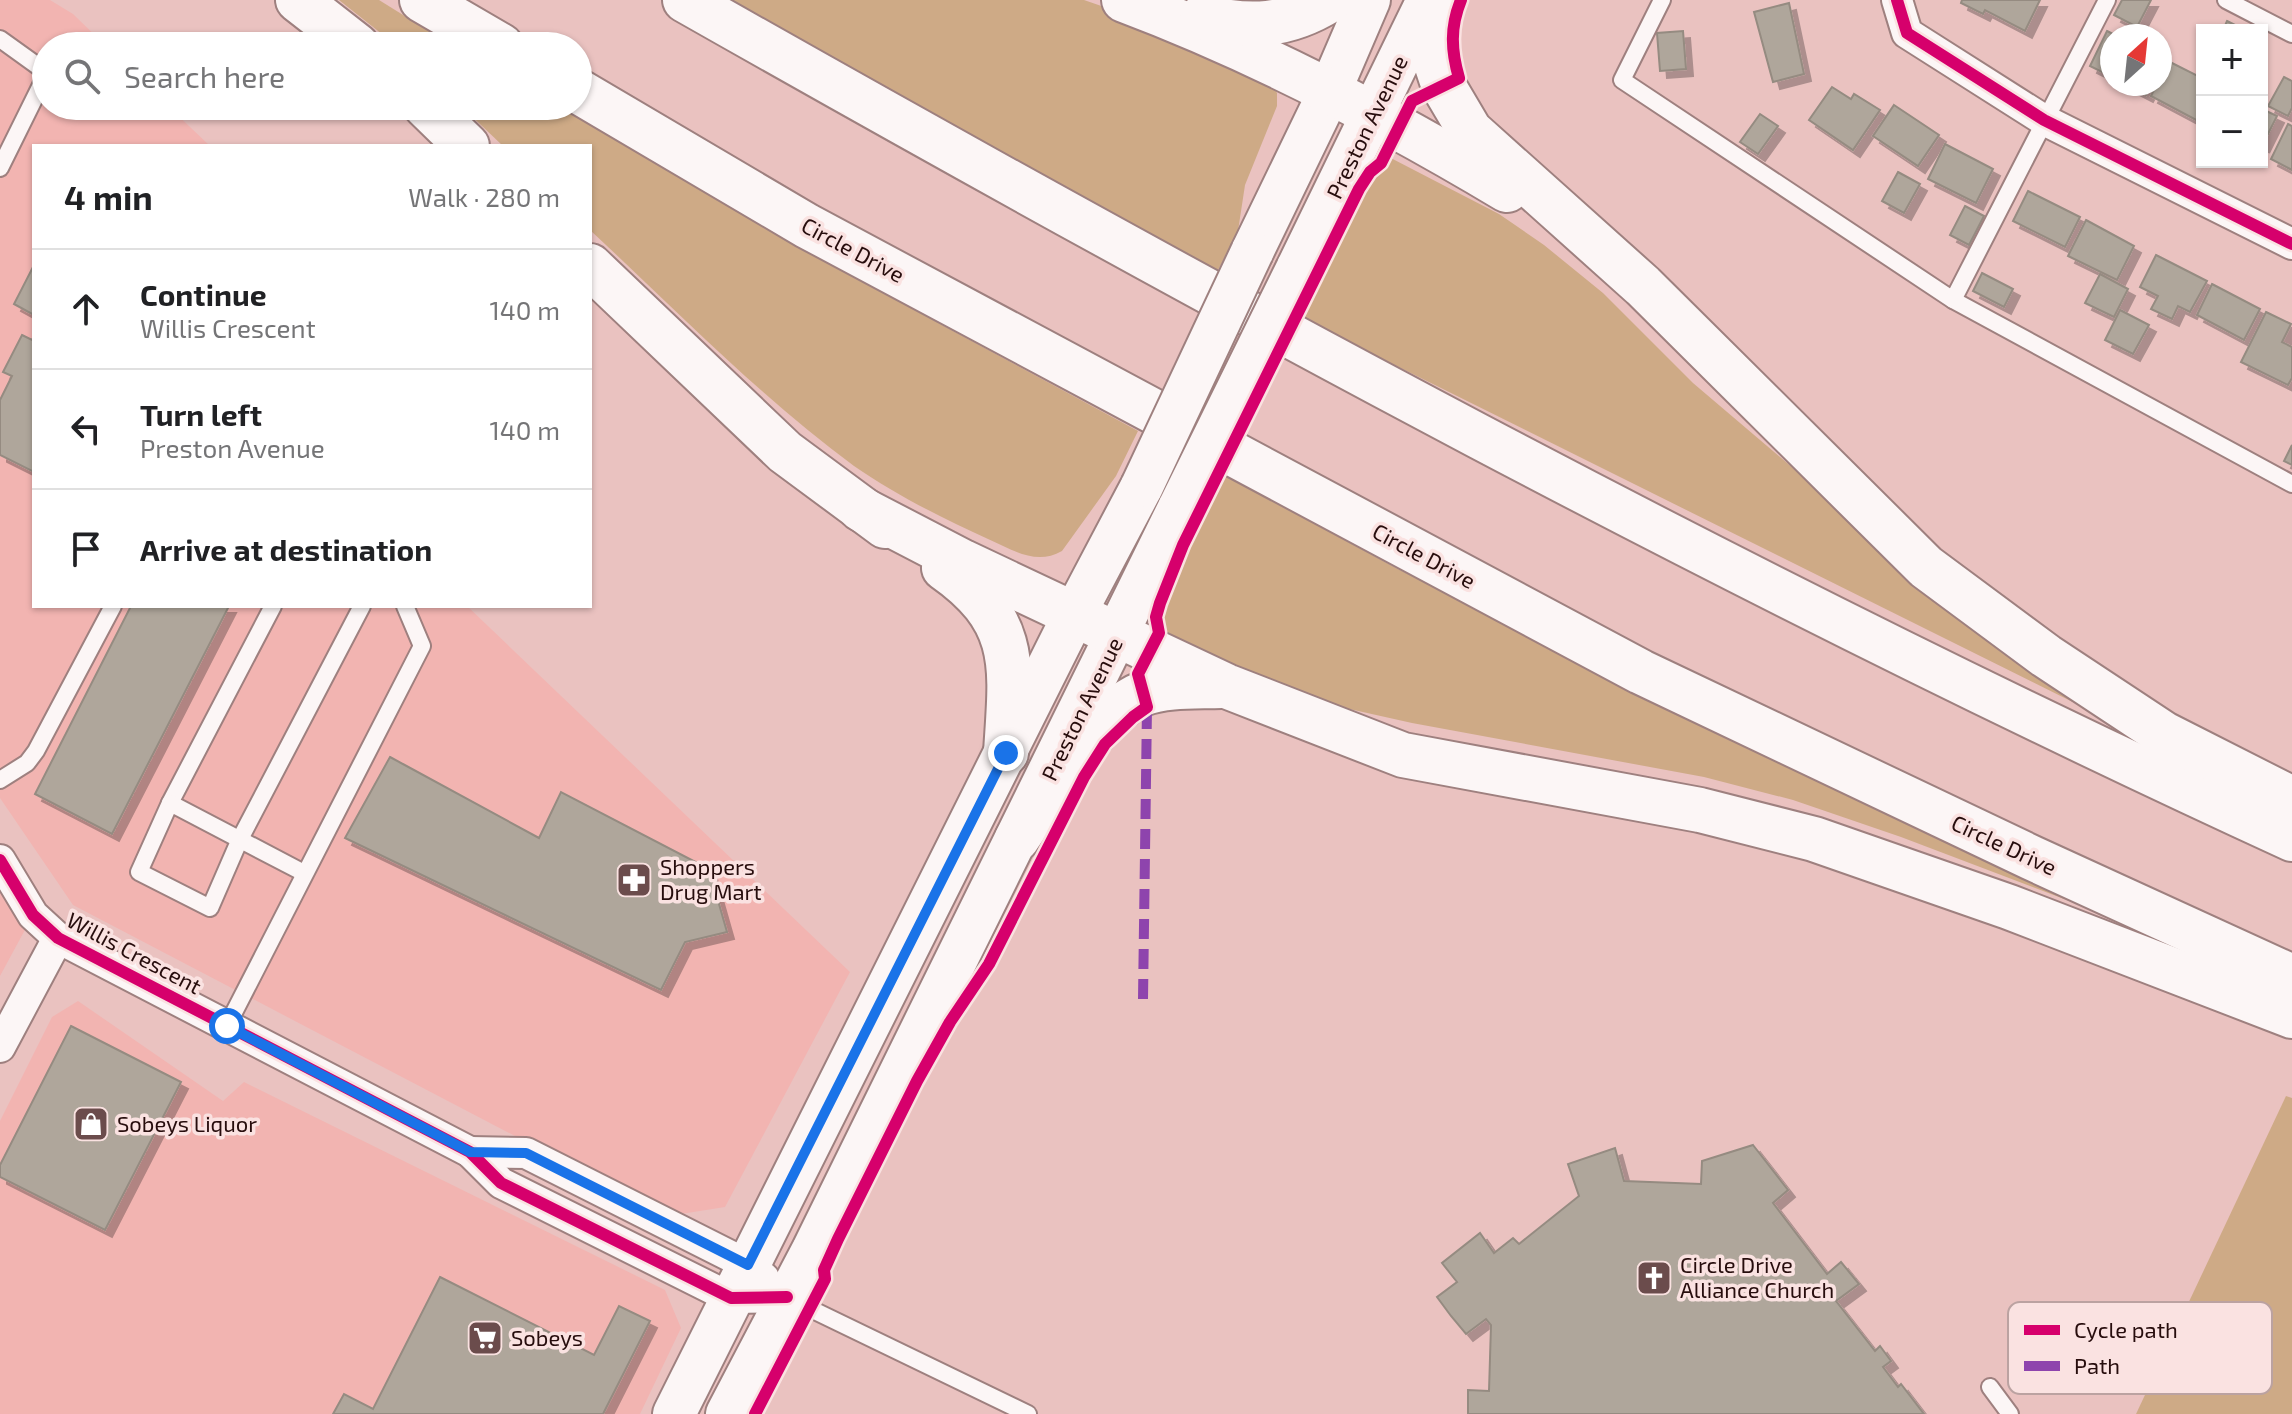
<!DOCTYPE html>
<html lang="en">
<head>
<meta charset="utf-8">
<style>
  body { margin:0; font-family:"Exo 2",sans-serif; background:#f6f6f6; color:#202124 }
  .controls { position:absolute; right:24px; top:24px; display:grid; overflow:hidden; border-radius:0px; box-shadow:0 2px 6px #0004 }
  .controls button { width:72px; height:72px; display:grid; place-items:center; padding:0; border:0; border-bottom:2px solid #e0e0e0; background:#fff; color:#202124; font:40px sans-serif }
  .compass { position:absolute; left:2100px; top:24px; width:72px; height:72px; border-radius:50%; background:#fff; box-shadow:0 2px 6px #0004; rotate:27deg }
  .stop { position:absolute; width:24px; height:24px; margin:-18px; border:6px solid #1a73e8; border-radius:50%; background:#fff }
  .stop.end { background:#1a73e8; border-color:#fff; box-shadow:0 2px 8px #0008 }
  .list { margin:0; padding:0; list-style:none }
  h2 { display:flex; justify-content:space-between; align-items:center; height:104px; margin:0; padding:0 32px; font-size:34px }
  h2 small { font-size:26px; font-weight:400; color:#757577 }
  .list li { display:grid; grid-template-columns:52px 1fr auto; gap:24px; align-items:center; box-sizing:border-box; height:120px; padding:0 32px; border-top:2px solid #e0e0e0 }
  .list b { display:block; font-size:30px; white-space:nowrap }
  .list p { margin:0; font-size:26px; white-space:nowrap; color:#757577 }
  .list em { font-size:26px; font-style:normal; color:#757577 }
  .icon { flex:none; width:44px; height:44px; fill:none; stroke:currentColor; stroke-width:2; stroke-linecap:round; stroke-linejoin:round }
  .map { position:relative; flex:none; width:2292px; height:1414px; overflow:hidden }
  .search { position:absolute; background:#fff; box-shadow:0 2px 6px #0004; left:32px; top:32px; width:560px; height:88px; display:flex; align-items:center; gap:20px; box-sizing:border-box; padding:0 28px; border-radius:44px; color:#757577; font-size:30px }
  .panel { position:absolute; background:#fff; box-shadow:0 2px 6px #0004; left:32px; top:144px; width:560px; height:464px; border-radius:0px }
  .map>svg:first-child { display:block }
</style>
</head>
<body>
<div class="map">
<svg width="2292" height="1414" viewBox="0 0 2292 1414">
  <defs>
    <filter id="shadow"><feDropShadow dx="7" dy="7" stdDeviation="0" flood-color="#0004"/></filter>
  </defs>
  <rect width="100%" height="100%" fill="#eac2c0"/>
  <g fill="#f2b4b1">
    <path d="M0,0H50L73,14L106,46H46V106H168L210,146H34V606H467L850,972L725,1207L668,1216L73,905L0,798Z"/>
    <path d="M0,844L33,915L0,976Z"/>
    <path d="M78,1001L223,1101L244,1082L665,1290L681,1328L640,1414H0V1121L52,1017Z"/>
  </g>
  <g fill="#ceaa86">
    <path d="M339,0H379L453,46H397Z"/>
    <path d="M723,0H1084L1162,27L1270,82L1277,93V106L1245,185L1238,231L1216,274Z"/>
    <path d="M461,106H558L942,325L1138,431L1116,476L1062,551C1036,566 1013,550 988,539C944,519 894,494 854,466C759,396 676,310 590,230V146H503Z"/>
    <path d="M1385,155L1499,214L1544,245L1603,293L1693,383L1927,582L2133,732L1300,318L1322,273L1360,168L1375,157Z"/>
    <path d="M1223,474L1396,568L1732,738L2085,903V907L1901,837L1793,800L1704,777L1412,723L1318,702L1162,635L1153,622L1150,602L1154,587L1200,521Z"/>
    <path d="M2286,1096L2292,1098V1414H2136Z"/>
  </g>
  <g fill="#afa69b" stroke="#958b81" stroke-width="2" filter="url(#shadow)">
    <path d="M1962,0H2040L2025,31L1985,10L1983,14L1961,3Z"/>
    <path d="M2122,0H2151L2137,27L2114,15Z"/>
    <path d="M1789,3L1804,74L1773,82L1754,12Z"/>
    <path d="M2227,21L2245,30H2223Z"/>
    <path d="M1683,31L1686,69L1660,71L1657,33Z"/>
    <path d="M2107,31L2117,36H2112V77L2090,66Z"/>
    <path d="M2168,61L2202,78V117L2200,122L2151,96L2157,84H2160V78Z"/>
    <path d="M2284,77L2292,81V108L2288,116L2268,106Z"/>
    <path d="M2125,84H2152L2146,95Z"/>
    <path d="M1832,87L1851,99L1854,94L1880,110L1853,150L1809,120Z"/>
    <path d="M1894,105L1939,135L1918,166L1873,136Z"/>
    <path d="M2262,109L2277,116L2262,146Z"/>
    <path d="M1760,114L1778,126L1758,154L1740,142Z"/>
    <path d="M2288,124L2292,126V170L2271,159Z"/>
    <path d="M1945,144L1993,169L1976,203L1928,179Z"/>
    <path d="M1898,172L1920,184L1904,213L1882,201Z"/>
    <path d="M2028,191L2080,217L2065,247L2013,221Z"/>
    <path d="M1965,206L1984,216L1969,245L1950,235Z"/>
    <path d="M2086,220L2134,246L2117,280L2068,256Z"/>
    <path d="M2156,255L2207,281L2190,312L2178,306L2172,319L2151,309L2158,296L2140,287Z"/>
    <path d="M33,267H34V315L14,304Z"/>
    <path d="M1982,273L2013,289L2004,307L1973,291Z"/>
    <path d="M2100,274L2128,289L2114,317L2085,303Z"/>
    <path d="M2212,284L2260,309L2244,340L2197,315Z"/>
    <path d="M2120,310L2149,325L2133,354L2105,340Z"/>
    <path d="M2266,312L2291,324L2282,342L2292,347V378L2288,385L2241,362Z"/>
    <path d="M22,335L32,340L34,336V472L0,455V400L12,376L3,372Z"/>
    <path d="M2292,445V465L2284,461Z"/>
    <path d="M131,606H229L112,834L35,794Z"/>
    <path d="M390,757L539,838L561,792L709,869L727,932L685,942L661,990L345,838Z"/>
    <path d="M71,1026L181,1082L105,1230L0,1177V1165Z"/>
    <path d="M1753,1145L1788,1190L1773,1203L1827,1274L1841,1262L1859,1284L1836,1301L1875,1351L1880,1346L1891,1361L1883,1367L1898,1387L1901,1384L1924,1414H1468V1390L1489,1391L1491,1325L1486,1319L1466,1334L1451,1316L1437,1297L1457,1282L1442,1263L1480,1233L1494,1253L1513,1238L1519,1244L1579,1196L1568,1164L1615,1148L1624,1181L1701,1184L1702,1161Z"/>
    <path d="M440,1277L594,1355L619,1306L650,1321L603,1414H333L344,1394L373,1409Z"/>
  </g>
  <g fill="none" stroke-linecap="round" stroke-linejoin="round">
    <defs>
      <g id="service">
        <path d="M1662,0L1622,80L1953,300L2292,484"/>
        <path d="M2226,0L2292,34"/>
        <path d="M0,39L46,72"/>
        <path d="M0,168L46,75"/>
        <path d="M1953,300L2107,0"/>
        <path d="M273,606L170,803L139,872L210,908L240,839L362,606"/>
        <path d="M0,780L27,763L36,751L113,606"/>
        <path d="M170,803L304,873"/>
        <path d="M227,1026L422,646L405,606"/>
        <path d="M788,1298L1028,1414"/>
        <path d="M1990,1387L2010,1414"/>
      </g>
      <g id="minor">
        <path d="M1897,0L1907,33L2044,120L2292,244"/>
        <path d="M0,860L33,915L58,938L470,1152L501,1183L731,1298L787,1297"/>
        <path d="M0,1047L58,938"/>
        <path d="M470,1152L526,1153L748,1265L764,1278"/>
      </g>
      <g id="secondary">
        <path d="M1252,252L1329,93L1369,0"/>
        <path d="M1297,269L1428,0"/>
        <path d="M674,1414L1075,613L1142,486"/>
        <path d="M727,1414L813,1250L1180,506"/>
      </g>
      <g id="motorway">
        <path d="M298,0L357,46"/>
        <path d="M422,0L501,46"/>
        <path d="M685,0C1210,298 1743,587 2292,839"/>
        <path d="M1124,0C1257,50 1385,117 1507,190"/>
        <path d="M1442,0L1434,38L1437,66L1444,87L1470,131L1643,286L1926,567L2046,656L2164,734L2292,799"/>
        <path d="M1202,17C1250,28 1287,27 1330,0"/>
        <path d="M578,91L807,226L1641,672L2032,858L2292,977"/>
        <path d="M426,106L467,146"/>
        <path d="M590,266L785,452L885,526"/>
        <path d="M861,509L963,562L1226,686L1403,755L1700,810L1814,839L2009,907L2292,1016"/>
        <path d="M944,568C1021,622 1011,669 1006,753"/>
        <path d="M1017,839C1044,800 1098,711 1142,694C1167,685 1195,687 1221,686"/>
      </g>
    </defs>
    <use href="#service" stroke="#9e807f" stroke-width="20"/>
    <use href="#minor" stroke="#9e807f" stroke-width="34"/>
    <use href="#secondary" stroke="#9e807f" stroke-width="46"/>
    <use href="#motorway" stroke="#9e807f" stroke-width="48"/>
    <use href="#service" stroke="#fcf6f6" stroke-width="16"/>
    <use href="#minor" stroke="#fcf6f6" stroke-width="30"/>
    <use href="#secondary" stroke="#fcf6f6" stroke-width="42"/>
    <use href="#motorway" stroke="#fcf6f6" stroke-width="44"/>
    <defs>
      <g id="secondary-bridge">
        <path d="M1142,486L1252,252"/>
        <path d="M1180,506L1297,269"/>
      </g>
    </defs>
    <use href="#secondary-bridge" stroke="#9e807f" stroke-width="46" stroke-linecap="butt"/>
    <use href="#secondary-bridge" stroke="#fcf6f6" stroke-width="42"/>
    <path stroke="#8e44ad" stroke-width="10" stroke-dasharray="20 10" stroke-linecap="butt" d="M1143,999L1147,707"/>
    <defs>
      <g id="cycleway">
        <path d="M1897,0L1907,33L2044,120L2292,244"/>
        <path d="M0,860L33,915L58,938L470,1152L501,1183L731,1298L787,1297"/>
        <path d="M755,1414L825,1279L824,1270L838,1239L917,1081L950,1022L989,964L1084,777L1105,744L1133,717L1147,707L1138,674L1159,633L1156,617L1160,603L1183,545L1359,189L1370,172L1381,163L1412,101L1459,78C1451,50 1450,27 1461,0"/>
      </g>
    </defs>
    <use href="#cycleway" stroke="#fae2e1" stroke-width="17"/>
    <use href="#cycleway" stroke="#d6006c" stroke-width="12"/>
  </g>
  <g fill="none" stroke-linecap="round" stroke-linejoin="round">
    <path stroke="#1a73e8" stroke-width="10" d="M227,1026L470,1152L526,1153L748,1265L1006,753"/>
  </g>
  <defs>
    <symbol id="pharmacy-square" viewBox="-11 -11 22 22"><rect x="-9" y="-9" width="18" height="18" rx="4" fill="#6b4c4c" stroke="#fae2e1"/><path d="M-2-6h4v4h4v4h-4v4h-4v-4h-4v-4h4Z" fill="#fff"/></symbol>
    <symbol id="shop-square" viewBox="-11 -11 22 22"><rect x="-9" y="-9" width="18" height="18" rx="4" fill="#6b4c4c" stroke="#fae2e1"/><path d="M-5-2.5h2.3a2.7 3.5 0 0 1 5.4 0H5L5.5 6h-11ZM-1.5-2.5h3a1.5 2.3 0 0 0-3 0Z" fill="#fff"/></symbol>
    <symbol id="church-square" viewBox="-11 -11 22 22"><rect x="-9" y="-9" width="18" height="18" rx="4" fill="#6b4c4c" stroke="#fae2e1"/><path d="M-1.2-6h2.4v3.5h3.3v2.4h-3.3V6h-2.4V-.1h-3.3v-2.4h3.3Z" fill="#fff"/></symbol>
    <symbol id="supermarket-square" viewBox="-11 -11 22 22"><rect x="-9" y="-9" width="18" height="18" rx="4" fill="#6b4c4c" stroke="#fae2e1"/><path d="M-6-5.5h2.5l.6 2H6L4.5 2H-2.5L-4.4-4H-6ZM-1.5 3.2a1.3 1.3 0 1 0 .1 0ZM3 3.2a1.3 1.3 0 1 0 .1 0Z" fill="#fff"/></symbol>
  </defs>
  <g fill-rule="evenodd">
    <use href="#pharmacy-square" x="614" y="860" width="40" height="40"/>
    <use href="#shop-square" x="71" y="1104" width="40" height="40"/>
    <use href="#church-square" x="1634" y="1258" width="40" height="40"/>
    <use href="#supermarket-square" x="465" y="1318" width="40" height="40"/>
  </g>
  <g text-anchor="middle" stroke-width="7" stroke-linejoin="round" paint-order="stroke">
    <g font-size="22" fill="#270d0d" stroke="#fae2e1">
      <text transform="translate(1367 127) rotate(-64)" y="8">Preston Avenue</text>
      <text transform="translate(853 250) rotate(28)" y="8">Circle Drive</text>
      <text transform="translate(1424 556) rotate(28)" y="8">Circle Drive</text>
      <text transform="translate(1082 709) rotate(-64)" y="8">Preston Avenue</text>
      <text transform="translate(2004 845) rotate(25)" y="8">Circle Drive</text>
      <text transform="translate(134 953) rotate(28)" y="8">Willis Crescent</text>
    </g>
    <g font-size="22" fill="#270d0d" stroke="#fae2e1" text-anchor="start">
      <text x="660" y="875">Shoppers<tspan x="660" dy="25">Drug Mart</tspan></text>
      <text x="117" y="1132">Sobeys Liquor</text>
      <text x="1680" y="1273">Circle Drive<tspan x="1680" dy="25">Alliance Church</tspan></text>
      <text x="511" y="1346">Sobeys</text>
    </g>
  </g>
  <rect x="2008" y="1302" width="264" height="92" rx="12" fill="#fae2e1" stroke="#bba2a1" stroke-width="2"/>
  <rect x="2024" y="1325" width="36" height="10" fill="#d6006c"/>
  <rect x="2024" y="1361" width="36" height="10" fill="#8e44ad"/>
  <g font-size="22" fill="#270d0d">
    <text x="2074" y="1338">Cycle path</text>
    <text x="2074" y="1374">Path</text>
  </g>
</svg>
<div class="controls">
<button>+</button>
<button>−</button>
</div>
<svg class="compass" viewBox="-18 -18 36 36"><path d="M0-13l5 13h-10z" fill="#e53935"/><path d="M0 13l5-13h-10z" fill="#757577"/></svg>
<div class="stop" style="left:227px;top:1026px"></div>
<div class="stop end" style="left:1006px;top:753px"></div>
<div class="search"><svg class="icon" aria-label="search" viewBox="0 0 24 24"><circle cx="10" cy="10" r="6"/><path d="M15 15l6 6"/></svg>Search here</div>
<section class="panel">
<h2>4 min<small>Walk · 280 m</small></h2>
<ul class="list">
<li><svg class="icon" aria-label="ahead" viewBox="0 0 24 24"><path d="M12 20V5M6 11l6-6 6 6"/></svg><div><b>Continue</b><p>Willis Crescent</p></div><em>140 m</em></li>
<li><svg class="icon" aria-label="left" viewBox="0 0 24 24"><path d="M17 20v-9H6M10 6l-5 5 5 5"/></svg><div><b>Turn left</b><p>Preston Avenue</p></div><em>140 m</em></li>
<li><svg class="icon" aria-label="arrive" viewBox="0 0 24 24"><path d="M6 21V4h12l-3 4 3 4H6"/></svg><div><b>Arrive at destination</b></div></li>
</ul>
</section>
</div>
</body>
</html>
